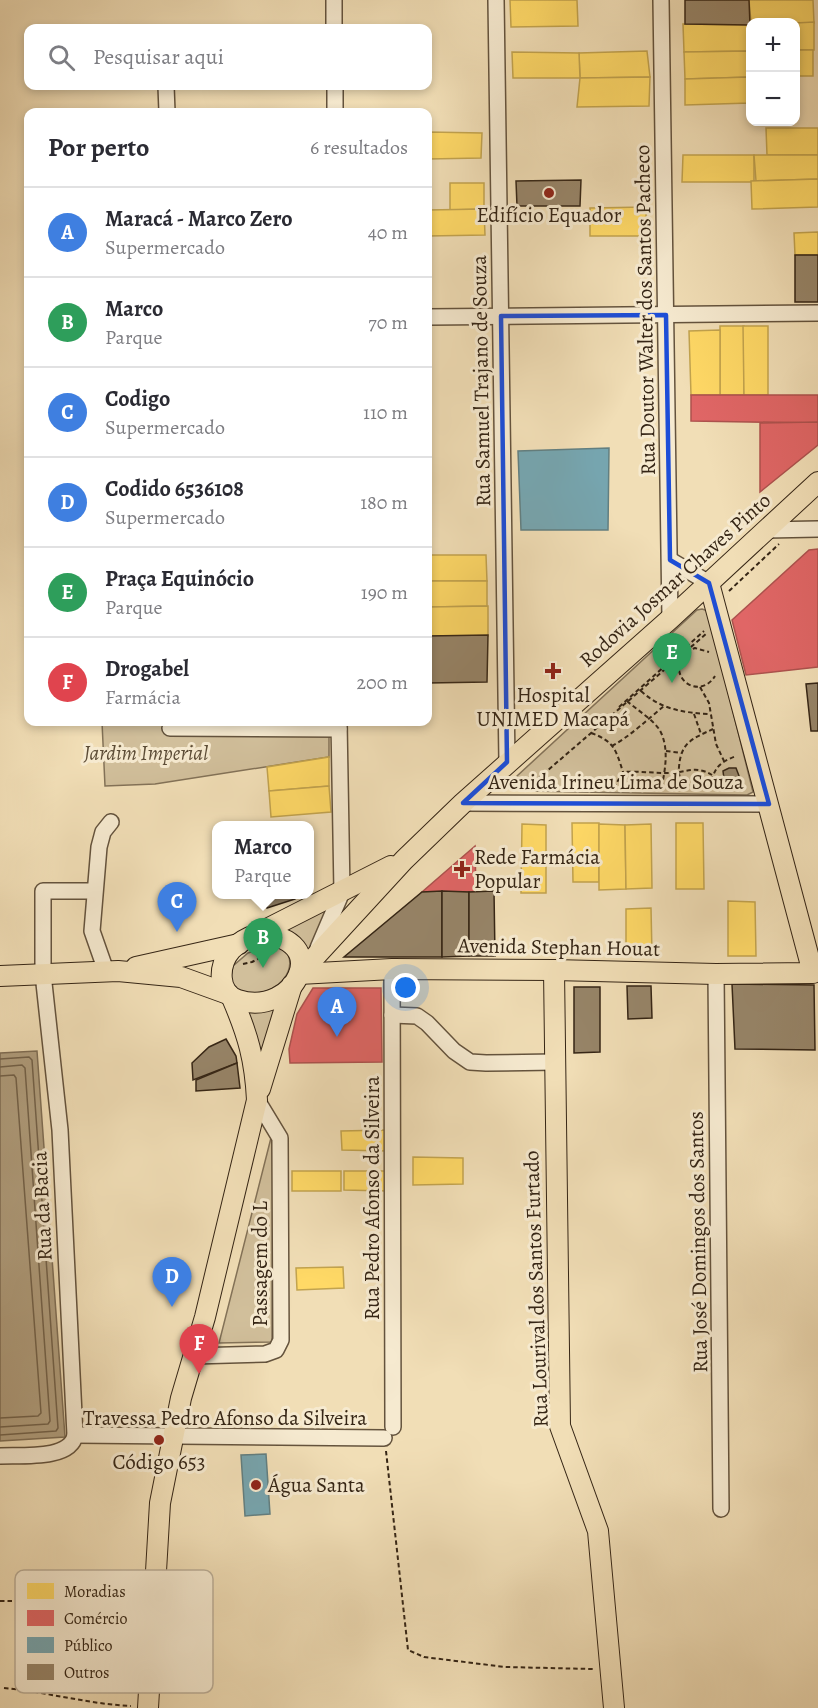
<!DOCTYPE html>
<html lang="pt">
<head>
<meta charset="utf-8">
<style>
  body { margin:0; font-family:Alegreya,serif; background:#f7f7f7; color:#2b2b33 }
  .controls { position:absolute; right:18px; top:18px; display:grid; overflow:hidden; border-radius:12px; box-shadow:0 3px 9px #0003 }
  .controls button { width:54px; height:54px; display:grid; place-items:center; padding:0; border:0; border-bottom:2px solid #e1e1e2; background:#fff; color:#2b2b33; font:30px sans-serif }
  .you { position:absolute; left:406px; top:988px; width:21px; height:21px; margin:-15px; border:4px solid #fff; border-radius:50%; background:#1a73e8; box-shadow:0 0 0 9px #1a73e833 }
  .badge { display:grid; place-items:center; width:39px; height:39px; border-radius:50%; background:#8f2418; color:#fff; font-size:20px; font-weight:700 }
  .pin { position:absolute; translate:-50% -50px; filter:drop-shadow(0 2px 3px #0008) }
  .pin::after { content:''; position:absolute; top:32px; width:21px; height:18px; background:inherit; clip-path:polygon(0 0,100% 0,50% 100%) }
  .popup { position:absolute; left:212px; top:821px; width:102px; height:78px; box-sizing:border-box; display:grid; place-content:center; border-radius:12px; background:#fff; filter:drop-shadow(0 2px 4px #0005); font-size:20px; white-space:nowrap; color:#7c7c81 }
  .popup b { font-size:22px; color:#2b2b33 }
  .popup::after { content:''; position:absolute; left:50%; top:100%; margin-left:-12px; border:12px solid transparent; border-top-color:#fff }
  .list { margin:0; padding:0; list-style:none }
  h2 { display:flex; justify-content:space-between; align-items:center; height:78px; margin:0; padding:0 24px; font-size:26px }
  h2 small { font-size:20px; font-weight:400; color:#7c7c81 }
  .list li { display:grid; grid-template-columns:39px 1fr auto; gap:18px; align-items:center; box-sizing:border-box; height:90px; padding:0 24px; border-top:2px solid #e1e1e2 }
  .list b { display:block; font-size:22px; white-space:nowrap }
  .list p { margin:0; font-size:20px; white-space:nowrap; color:#7c7c81 }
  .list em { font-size:20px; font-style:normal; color:#7c7c81 }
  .icon { flex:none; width:33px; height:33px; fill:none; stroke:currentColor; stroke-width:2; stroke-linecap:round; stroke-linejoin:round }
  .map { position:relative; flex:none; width:818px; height:1708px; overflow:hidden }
  .search { position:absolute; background:#fff; box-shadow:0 3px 9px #0003; left:24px; top:24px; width:408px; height:66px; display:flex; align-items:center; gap:15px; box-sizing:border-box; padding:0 21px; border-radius:12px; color:#7c7c81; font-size:22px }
  .panel { position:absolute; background:#fff; box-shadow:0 3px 9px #0003; left:24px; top:108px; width:408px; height:618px; border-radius:12px }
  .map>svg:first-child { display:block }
</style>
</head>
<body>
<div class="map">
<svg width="818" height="1708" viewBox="0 0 818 1708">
  <rect width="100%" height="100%" fill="#f1deb6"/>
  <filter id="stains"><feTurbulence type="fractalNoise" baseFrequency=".00333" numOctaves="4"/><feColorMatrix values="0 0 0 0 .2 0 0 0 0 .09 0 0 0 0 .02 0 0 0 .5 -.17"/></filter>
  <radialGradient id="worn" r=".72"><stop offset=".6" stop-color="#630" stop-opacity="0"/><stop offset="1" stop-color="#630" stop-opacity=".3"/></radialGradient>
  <g fill="#d1bf9b" stroke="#837258" stroke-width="1.5">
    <path d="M702,609L708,611L753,792L747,795L524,791L519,788L517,776L697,610Z"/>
    <path d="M102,722H329V757L155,784L105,786Z"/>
    <path d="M334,903L311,952L306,953L289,933L290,923Z"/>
    <path d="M271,945L286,950C298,971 278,992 256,993C251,994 246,993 241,993L230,981L233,966L248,953Z"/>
    <path d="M281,1003L265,1060L245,1011Z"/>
    <path d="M273,1130L272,1342L219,1343Z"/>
  </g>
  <path fill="#b19f7f" stroke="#7f6e55" stroke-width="1.5" d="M37,1051L65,1437L0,1441V1053Z"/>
  <g fill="#ffd966" stroke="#c2a34e" stroke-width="1.5">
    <path d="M510,0H577L578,26L511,27Z"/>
    <path d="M749,0H813L814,23L751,22Z"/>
    <path d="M814,22V50H796V23Z"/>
    <path d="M683,24L750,25V51L684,52Z"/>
    <rect x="796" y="50" width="17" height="26"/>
    <path d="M647,51L650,77L580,78L579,53Z"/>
    <path d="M750,51V77L685,79L684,52Z"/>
    <path d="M512,52L579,53L580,78H513Z"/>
    <path d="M650,77L649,106L577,107L580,78Z"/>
    <path d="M750,77V103L685,105V79Z"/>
    <path d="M766,128H818V155H767Z"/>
    <path d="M428,132L482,133L481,158L428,159Z"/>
    <path d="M683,155H754V182H682Z"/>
    <path d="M754,155H818V179L756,181Z"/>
    <path d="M818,179V207L752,209L751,181Z"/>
    <path d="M450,183H484V209L450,210Z"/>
    <path d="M646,207V236H590V208Z"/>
    <path d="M484,209L485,235L428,236V210Z"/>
    <path d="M818,232V255H795L794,233Z"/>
    <rect x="720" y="326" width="24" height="69"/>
    <path d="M743,326H768V395H744Z"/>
    <path d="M720,330V395H691L689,331Z"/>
    <path d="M430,555H486L487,581H430Z"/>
    <path d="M430,581H487V606L430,607Z"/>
    <path d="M488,606V636H431L430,607Z"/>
    <path d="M329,757V786L269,791L267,767Z"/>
    <path d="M329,786L331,812L271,817L269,791Z"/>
    <path d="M572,823H599V882H573Z"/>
    <path d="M676,823H703L704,889H676Z"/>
    <path d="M522,824L546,825V893H521Z"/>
    <path d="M599,824L625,825L626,889L599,890Z"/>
    <path d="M651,824L652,888L626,889L625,825Z"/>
    <path d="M728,901L755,902L756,956H728Z"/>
    <path d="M651,908L652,954L626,955V909Z"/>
    <path d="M386,1130L387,1151L342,1150L341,1131Z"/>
    <path d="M413,1157L463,1158V1184L413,1185Z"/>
    <rect x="292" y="1171" width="49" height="20"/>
    <path d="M344,1171H386V1191L344,1190Z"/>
    <path d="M343,1267L344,1288L297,1290L296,1268Z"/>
  </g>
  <g fill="#e06666" stroke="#ad524e" stroke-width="1.5">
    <path d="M691,395H818V423L691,421Z"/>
    <path d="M818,422V445L760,492V423Z"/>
    <path d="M818,549V667L746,675L732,620L809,550Z"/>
    <path d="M475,846L476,892H422Z"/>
    <path d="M313,988H381L382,1062L290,1063L289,1049L297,1014Z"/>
  </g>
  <g fill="#76a5af" stroke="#627f81" stroke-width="1.5">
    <path d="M609,448L608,530H521L518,451Z"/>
    <path d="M266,1454L270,1514L245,1516L241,1455Z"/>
  </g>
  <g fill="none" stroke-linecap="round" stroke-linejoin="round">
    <g stroke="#73624a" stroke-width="1.5">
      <path d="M0,1059L29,1057L32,1060L58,1428L56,1431L0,1435"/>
      <path d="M0,1067L22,1065L25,1068L50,1421L48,1424L0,1427"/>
      <path d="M0,1076L14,1075L16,1078L41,1413L38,1416L0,1418"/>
    </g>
  </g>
  <g fill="#978569" stroke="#352515" stroke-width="1.5">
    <path d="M685,0H749L750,25L685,24Z"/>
    <path d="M581,180L580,206H517L516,181Z"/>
    <rect x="795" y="255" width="23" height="47"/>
    <path d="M488,635L487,682L428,683V636Z"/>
    <path d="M818,683V731H811L806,684Z"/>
    <path d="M729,768H736L741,781L737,786L725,787L723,771Z"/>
    <path d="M442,891V957H344L422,892Z"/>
    <path d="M442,891L469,892V956L442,957Z"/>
    <path d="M494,891L495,956H469V892Z"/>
    <path d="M263,894H294L295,899L267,908Z"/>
    <path d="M732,984L814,985L815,1050L735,1049Z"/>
    <path d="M627,986H651L652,1018L628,1019Z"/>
    <path d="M574,987H600V1052L574,1053Z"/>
    <path d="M226,1039L236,1056L237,1063L193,1080L192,1063L209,1047Z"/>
    <path d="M237,1063L240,1088L196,1091V1080Z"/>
  </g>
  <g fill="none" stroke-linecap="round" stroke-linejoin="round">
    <defs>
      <g id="minor">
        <path d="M334,0V28"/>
        <path d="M496,0L507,762"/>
        <path d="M661,0L670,619"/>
        <path d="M166,86L167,112"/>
        <path d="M335,86V112"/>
        <path d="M428,317L818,313"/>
        <path d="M766,530L818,529"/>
        <path d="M670,560L709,583"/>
        <path d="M170,728L339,729"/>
        <path d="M463,803L769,804"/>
        <path d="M318,948L342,892L339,722"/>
        <path d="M392,969L393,1427"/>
        <path d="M106,971L92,931L99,847L103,832L111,822"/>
        <path d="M716,974L721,1509"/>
        <path d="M392,1015L417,1016L427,1023L454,1051L470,1062L486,1063L555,1062"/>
        <path d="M194,1356L265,1354L276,1350L281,1340L280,1138L257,1100"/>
        <path d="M75,1435L384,1438"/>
        <path d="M0,1456C21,1455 71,1460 75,1435L60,1130L43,974V891H94"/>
      </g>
      <g id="major">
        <path d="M259,933L391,866"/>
        <path d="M258,934C335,937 296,1018 238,1000C217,993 218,965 231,950C239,942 248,937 258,934Z"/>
        <path d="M136,967L239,944"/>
        <path d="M302,968L313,959L404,860L463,803L670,619L818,482"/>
        <path d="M554,970L560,1426L598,1531L614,1708"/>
        <path d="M299,974L392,969L554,970L716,974L813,973L709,583"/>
        <path d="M0,976L118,971L181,977L228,994"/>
        <path d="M260,1089L292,985"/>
        <path d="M148,1708L160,1503L181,1398L205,1317L257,1100C255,1060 248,1035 232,998"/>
      </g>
    </defs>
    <use href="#minor" stroke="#64533d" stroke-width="18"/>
    <use href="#major" stroke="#352515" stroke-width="22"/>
    <g stroke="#352515" stroke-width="2" stroke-dasharray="4.5 3" stroke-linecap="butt">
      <path d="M729,591L779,544"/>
      <path d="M686,652L695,648L709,652"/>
      <path d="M682,656C669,680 700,700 715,676"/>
      <path d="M700,687L709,703L716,744L724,761"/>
      <path d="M641,691C660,709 684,713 710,714"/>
      <path d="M627,701C637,710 651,718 659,729C670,747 665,771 661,790"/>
      <path d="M619,707L704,631"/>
      <path d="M694,714L701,734"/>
      <path d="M591,733C614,741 616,750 623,772"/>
      <path d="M612,746C629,737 648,719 664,706"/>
      <path d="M666,751L681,753"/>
      <path d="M710,788C714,768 718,763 736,756"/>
      <path d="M526,789L706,634"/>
      <path d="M616,789V784L623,772C638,771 652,773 666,773C685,774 694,764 712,775"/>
      <path d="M687,789C681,783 678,775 679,767C681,742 692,739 713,729"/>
      <path d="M243,964L252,962L268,954"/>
      <path d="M386,1451L408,1650L424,1657L505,1667L593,1669"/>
      <path d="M0,1601L138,1602"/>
      <path d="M4,1688C47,1692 88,1704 131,1706"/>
    </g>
    <use href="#minor" stroke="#f6ead0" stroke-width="15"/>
    <use href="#major" stroke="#f1deb6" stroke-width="20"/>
  </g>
  <path fill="none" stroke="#1d4ed8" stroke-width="4.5" stroke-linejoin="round" d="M666,315L670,560L709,583L769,804L463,803L507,762L501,316Z"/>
  <g fill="#8f2418" stroke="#f6ead0" stroke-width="2">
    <circle cx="549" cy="193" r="6"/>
    <path d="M550 662h6v6h6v6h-6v6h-6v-6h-6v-6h6z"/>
    <path d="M459 860h6v6h6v6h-6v6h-6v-6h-6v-6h6z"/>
    <circle cx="159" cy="1440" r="6"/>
    <circle cx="256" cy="1485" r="6"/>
  </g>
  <g text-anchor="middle" stroke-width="6" stroke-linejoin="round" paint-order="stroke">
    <g font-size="21" fill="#352515" stroke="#f6ead0">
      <text x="549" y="222">Edifício Equador</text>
      <text x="553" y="702">Hospital<tspan x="553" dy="24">UNIMED Macapá</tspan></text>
      <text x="474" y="864" text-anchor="start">Rede Farmácia<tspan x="474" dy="24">Popular</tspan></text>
      <text x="159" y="1469">Código 653</text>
      <text x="268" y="1492" text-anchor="start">Água Santa</text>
    </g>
    <g font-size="21" fill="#352515" stroke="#f6ead0">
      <text transform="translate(645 310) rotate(-91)" y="7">Rua Doutor Walter dos Santos Pacheco</text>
      <text transform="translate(481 381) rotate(-91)" y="7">Rua Samuel Trajano de Souza</text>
      <text transform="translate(675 580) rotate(-42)" y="7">Rodovia Josmar Chaves Pinto</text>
      <text x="616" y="789">Avenida Irineu Lima de Souza</text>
      <text transform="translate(559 947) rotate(1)" y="7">Avenida Stephan Houat</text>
      <text transform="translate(372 1198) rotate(-90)" y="7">Rua Pedro Afonso da Silveira</text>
      <text transform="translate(42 1206) rotate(-93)" y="7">Rua da Bacia</text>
      <text transform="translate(698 1242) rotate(-91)" y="7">Rua José Domingos dos Santos</text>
      <text transform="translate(260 1264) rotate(-90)" y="7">Passagem do L</text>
      <text transform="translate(536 1289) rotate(-92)" y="7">Rua Lourival dos Santos Furtado</text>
      <text x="225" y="1425">Travessa Pedro Afonso da Silveira</text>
    </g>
    <g font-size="21" font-style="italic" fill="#5c4c36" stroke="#f6ead0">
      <text x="146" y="760">Jardim Imperial</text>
    </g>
  </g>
  <rect x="15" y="1570" width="198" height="123" rx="9" fill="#f6ead0" stroke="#bcaf98" stroke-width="1.5"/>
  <rect x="27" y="1583" width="27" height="16" fill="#ffd966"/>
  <rect x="27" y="1610" width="27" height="16" fill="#e06666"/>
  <rect x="27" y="1637" width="27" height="16" fill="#76a5af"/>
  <rect x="27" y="1664" width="27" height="16" fill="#978569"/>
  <g font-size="16" fill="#352515">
    <text x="64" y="1597">Moradias</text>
    <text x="64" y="1624">Comércio</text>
    <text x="64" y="1651">Público</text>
    <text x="64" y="1678">Outros</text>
  </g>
  <rect width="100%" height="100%" filter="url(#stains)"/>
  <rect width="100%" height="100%" fill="url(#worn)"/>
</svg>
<div class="controls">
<button>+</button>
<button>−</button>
</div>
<div class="you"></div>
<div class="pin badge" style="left:337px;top:1037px;background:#3f7fe0">A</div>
<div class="pin badge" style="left:263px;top:968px;background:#2e9e5b">B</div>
<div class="popup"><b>Marco</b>Parque</div>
<div class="pin badge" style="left:177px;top:932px;background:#3f7fe0">C</div>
<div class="pin badge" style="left:172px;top:1307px;background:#3f7fe0">D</div>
<div class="pin badge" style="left:672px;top:683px;background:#2e9e5b">E</div>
<div class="pin badge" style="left:199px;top:1374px;background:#e0444e">F</div>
<div class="search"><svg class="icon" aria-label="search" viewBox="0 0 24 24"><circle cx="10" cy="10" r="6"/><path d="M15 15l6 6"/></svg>Pesquisar aqui</div>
<section class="panel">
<h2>Por perto<small>6 resultados</small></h2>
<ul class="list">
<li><span class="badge" style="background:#3f7fe0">A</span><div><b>Maracá - Marco Zero</b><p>Supermercado</p></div><em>40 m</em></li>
<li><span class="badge" style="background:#2e9e5b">B</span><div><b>Marco</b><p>Parque</p></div><em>70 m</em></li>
<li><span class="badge" style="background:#3f7fe0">C</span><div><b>Codigo</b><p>Supermercado</p></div><em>110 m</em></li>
<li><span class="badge" style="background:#3f7fe0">D</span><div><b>Codido 6536108</b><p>Supermercado</p></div><em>180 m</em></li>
<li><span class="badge" style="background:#2e9e5b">E</span><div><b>Praça Equinócio</b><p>Parque</p></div><em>190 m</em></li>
<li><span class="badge" style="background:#e0444e">F</span><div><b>Drogabel</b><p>Farmácia</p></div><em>200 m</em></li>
</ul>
</section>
</div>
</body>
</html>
